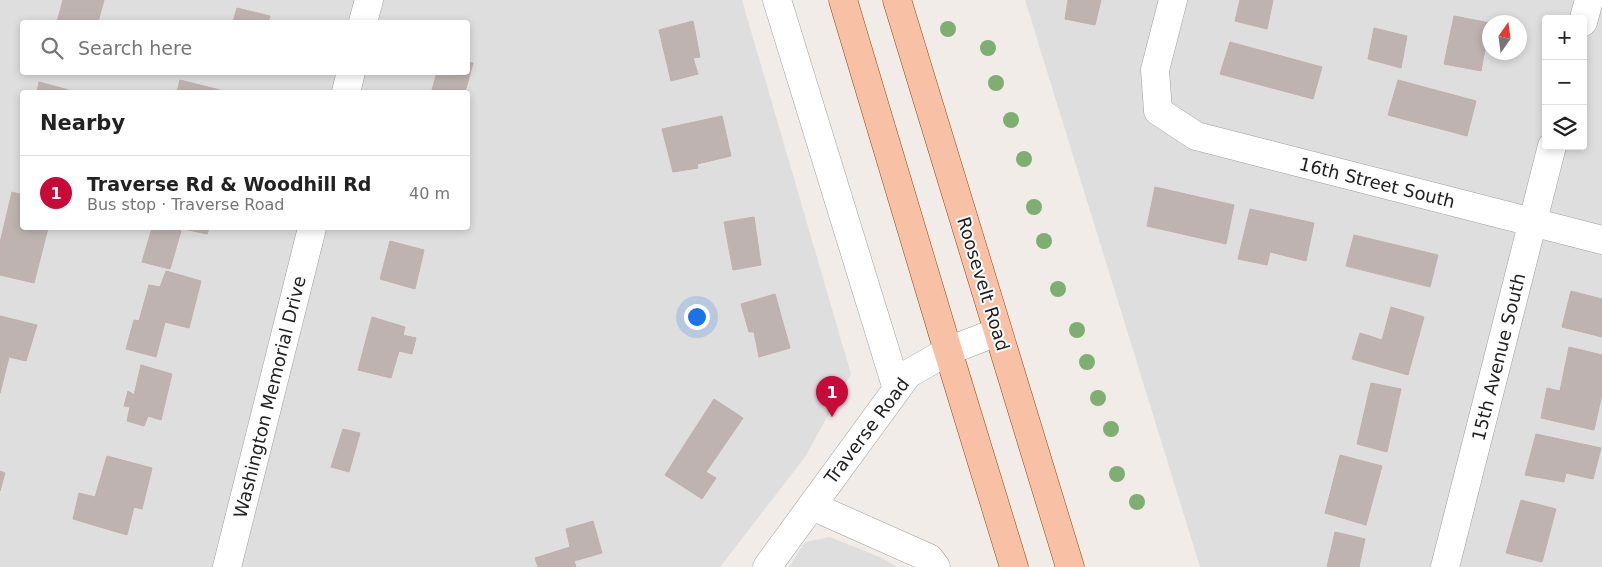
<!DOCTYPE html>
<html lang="en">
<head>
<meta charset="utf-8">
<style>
  body { margin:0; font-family:"DejaVu Sans",sans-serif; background:#f6f6f6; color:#222 }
  .controls { position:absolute; right:15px; top:15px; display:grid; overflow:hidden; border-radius:5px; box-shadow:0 2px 8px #0003 }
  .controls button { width:45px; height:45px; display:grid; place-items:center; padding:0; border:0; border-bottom:1px solid #e0e0e0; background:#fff; color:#222; font:25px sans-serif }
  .compass { position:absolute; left:1482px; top:15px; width:45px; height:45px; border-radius:50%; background:#fff; box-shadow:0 2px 8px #0003; rotate:14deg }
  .you { position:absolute; left:696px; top:316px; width:18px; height:18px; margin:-12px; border:4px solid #fff; border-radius:50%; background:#1a73e8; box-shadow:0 0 0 8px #1a73e833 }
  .badge { display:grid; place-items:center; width:32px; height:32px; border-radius:50%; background:#c70a37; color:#fff; font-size:16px; font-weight:700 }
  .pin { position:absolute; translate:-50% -41px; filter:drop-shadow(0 1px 2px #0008) }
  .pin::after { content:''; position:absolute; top:26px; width:18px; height:15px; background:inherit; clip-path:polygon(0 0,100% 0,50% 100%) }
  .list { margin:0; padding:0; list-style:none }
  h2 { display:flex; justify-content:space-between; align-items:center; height:65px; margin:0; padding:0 20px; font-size:21px }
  h2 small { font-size:16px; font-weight:400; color:#767676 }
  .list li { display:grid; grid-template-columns:32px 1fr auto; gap:15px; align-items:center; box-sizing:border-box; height:75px; padding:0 20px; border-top:1px solid #e0e0e0 }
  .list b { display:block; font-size:19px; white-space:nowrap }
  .list p { margin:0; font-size:16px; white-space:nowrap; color:#767676 }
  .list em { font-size:16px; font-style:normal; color:#767676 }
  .icon { flex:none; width:28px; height:28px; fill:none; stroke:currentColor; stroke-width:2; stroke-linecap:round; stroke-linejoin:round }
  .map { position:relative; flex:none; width:1602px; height:567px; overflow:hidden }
  .search { position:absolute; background:#fff; box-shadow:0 2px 8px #0003; left:20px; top:20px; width:450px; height:55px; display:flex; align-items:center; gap:12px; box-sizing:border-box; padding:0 18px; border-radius:5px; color:#767676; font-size:19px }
  .panel { position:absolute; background:#fff; box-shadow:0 2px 8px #0003; left:20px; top:90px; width:450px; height:140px; border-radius:5px }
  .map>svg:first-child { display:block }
</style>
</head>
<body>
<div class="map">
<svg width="1602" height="567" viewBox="0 0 1602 567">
  <rect width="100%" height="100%" fill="#f1ece8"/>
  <g fill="#dfdede" fill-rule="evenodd">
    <path d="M0,0H742L851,374L805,457L720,567H0ZM22,22H468V72H22ZM22,92H468V228H22Z"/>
    <path d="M1025,0H1602V567H1200ZM1546,19H1583V146H1546ZM1490,22H1520V52H1490Z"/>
    <path d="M830,537L882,558L897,567H789L805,542Z"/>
  </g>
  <g fill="#beb3b1" stroke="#c2b0ab">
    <path d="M63,0H104L98,22H57Z"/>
    <path d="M1068,0H1101L1095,25L1065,19Z"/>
    <path d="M1240,0H1273L1267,29L1235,21Z"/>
    <path d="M237,8L270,16L268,22H233Z"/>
    <path d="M1454,16L1490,23L1481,71L1444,64Z"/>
    <path d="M693,21L700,57L693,58L698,74L671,81L659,30Z"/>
    <path d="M1374,28L1407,36L1401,68L1368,59Z"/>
    <path d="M1230,42L1322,67L1313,99L1220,74Z"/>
    <path d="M468,62L473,63L465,92H442L432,90L437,72H468Z"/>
    <path d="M180,80L228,92H177Z"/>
    <path d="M1398,80L1476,101L1467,136L1388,115Z"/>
    <path d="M39,82L76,92H37Z"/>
    <path d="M722,116L731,156L697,164L698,168L673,172L662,129Z"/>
    <path d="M1155,187L1234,205L1226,244L1147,226Z"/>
    <path d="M12,192L22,195V228H48L34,283L0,275V243Z"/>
    <path d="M1250,209L1314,223L1306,261L1270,252L1267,265L1238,259Z"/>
    <path d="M754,217L761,265L733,270L724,222Z"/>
    <path d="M152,228H167L181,231L170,269L142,262Z"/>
    <path d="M180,228H209L207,234Z"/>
    <path d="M1354,235L1438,255L1430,287L1346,266Z"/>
    <path d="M390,241L424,250L415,289L380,279Z"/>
    <path d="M166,271L201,281L189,328L165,322L156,357L126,349L134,320L139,321L149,285L160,287Z"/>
    <path d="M1571,291L1602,299V337L1562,327Z"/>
    <path d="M775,294L790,348L759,357L754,332H749L741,304Z"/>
    <path d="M1391,307L1424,317L1408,375L1352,359L1360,333L1382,340Z"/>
    <path d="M0,316L37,325L26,361L9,357L0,393Z"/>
    <path d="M372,317L405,327L403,335L416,338L412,354L399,351L391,378L358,370Z"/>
    <path d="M1569,347L1602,355V394L1594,430L1541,418L1547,388L1560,391Z"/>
    <path d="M141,365L172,374L161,420L148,416L144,426L127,421L130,407L124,406L128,391L134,395Z"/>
    <path d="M1371,383L1401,389L1387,452L1357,444Z"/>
    <path d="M714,399L743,418L706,472L716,478L702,499L665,475Z"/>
    <path d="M343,429L360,433L349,472L331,467Z"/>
    <path d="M1536,434L1601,448L1593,479L1566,473L1564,482L1525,475Z"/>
    <path d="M1340,455L1382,466L1366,525L1325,513Z"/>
    <path d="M107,456L152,468L142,509L134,507L127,535L73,519L79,493L95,497Z"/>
    <path d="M0,471L5,473L0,491Z"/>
    <path d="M1521,500L1556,509L1542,562L1506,553Z"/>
    <path d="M593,521L602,553L574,561L576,567H538L535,558L570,547L566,529Z"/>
    <path d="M1335,532L1365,539L1359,567H1327Z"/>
  </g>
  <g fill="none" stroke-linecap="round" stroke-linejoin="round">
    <defs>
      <g id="minor">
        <path d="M777,0L897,389"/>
        <path d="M1173,0L1155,70L1158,111L1196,136L1602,240"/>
        <path d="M363,22L369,0"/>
        <path d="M1583,22L1589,0"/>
        <path d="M346,92L351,72"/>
        <path d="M812,506L929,558L936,567"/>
        <path d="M227,567L312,228"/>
        <path d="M1445,567L1552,146"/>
      </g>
      <path id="tertiary" d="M767,567L908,374L948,351L997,332"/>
      <g id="primary">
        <path d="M843,0L948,351L1014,567"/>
        <path d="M897,0L1070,567"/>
      </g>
    </defs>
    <use href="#minor" stroke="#9e9e9e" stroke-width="29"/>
    <use href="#tertiary" stroke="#9e9e9e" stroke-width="29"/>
    <use href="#primary" stroke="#964508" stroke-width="29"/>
    <use href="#minor" stroke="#fff" stroke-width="28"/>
    <use href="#tertiary" stroke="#fff" stroke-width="28"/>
    <use href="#primary" stroke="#f8c1a6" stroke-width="28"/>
  </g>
  <g fill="#7fae72">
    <circle cx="948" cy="29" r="8"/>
    <circle cx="988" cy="48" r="8"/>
    <circle cx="996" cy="83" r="8"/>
    <circle cx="1011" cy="120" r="8"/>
    <circle cx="1024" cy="159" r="8"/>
    <circle cx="1034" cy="207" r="8"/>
    <circle cx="1044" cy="241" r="8"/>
    <circle cx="1058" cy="289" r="8"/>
    <circle cx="1077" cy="330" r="8"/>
    <circle cx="1087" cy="362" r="8"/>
    <circle cx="1098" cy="398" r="8"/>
    <circle cx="1111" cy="429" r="8"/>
    <circle cx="1117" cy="474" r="8"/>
    <circle cx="1137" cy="502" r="8"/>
  </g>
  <g text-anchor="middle" stroke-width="4" stroke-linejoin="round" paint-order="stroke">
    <g font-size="18" fill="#212121" stroke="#fff">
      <text transform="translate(1377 183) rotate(14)" y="6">16th Street South</text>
      <text transform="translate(983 284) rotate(73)" y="6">Roosevelt Road</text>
      <text transform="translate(1499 357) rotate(-76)" y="6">15th Avenue South</text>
      <text transform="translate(270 397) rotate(-76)" y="6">Washington Memorial Drive</text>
      <text transform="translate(867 431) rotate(-53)" y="6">Traverse Road</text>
    </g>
  </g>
</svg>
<div class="controls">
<button>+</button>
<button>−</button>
<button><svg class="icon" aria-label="layers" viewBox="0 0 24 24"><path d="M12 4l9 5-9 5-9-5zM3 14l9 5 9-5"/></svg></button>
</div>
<svg class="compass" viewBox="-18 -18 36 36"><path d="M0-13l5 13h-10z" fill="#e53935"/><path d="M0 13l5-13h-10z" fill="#767676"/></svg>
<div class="you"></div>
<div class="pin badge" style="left:832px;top:417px">1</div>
<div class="search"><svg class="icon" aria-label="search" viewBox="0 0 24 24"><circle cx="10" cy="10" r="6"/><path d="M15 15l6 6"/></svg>Search here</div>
<section class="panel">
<h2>Nearby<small></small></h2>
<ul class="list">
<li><span class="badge">1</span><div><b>Traverse Rd &amp; Woodhill Rd</b><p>Bus stop · Traverse Road</p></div><em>40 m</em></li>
</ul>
</section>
</div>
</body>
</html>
